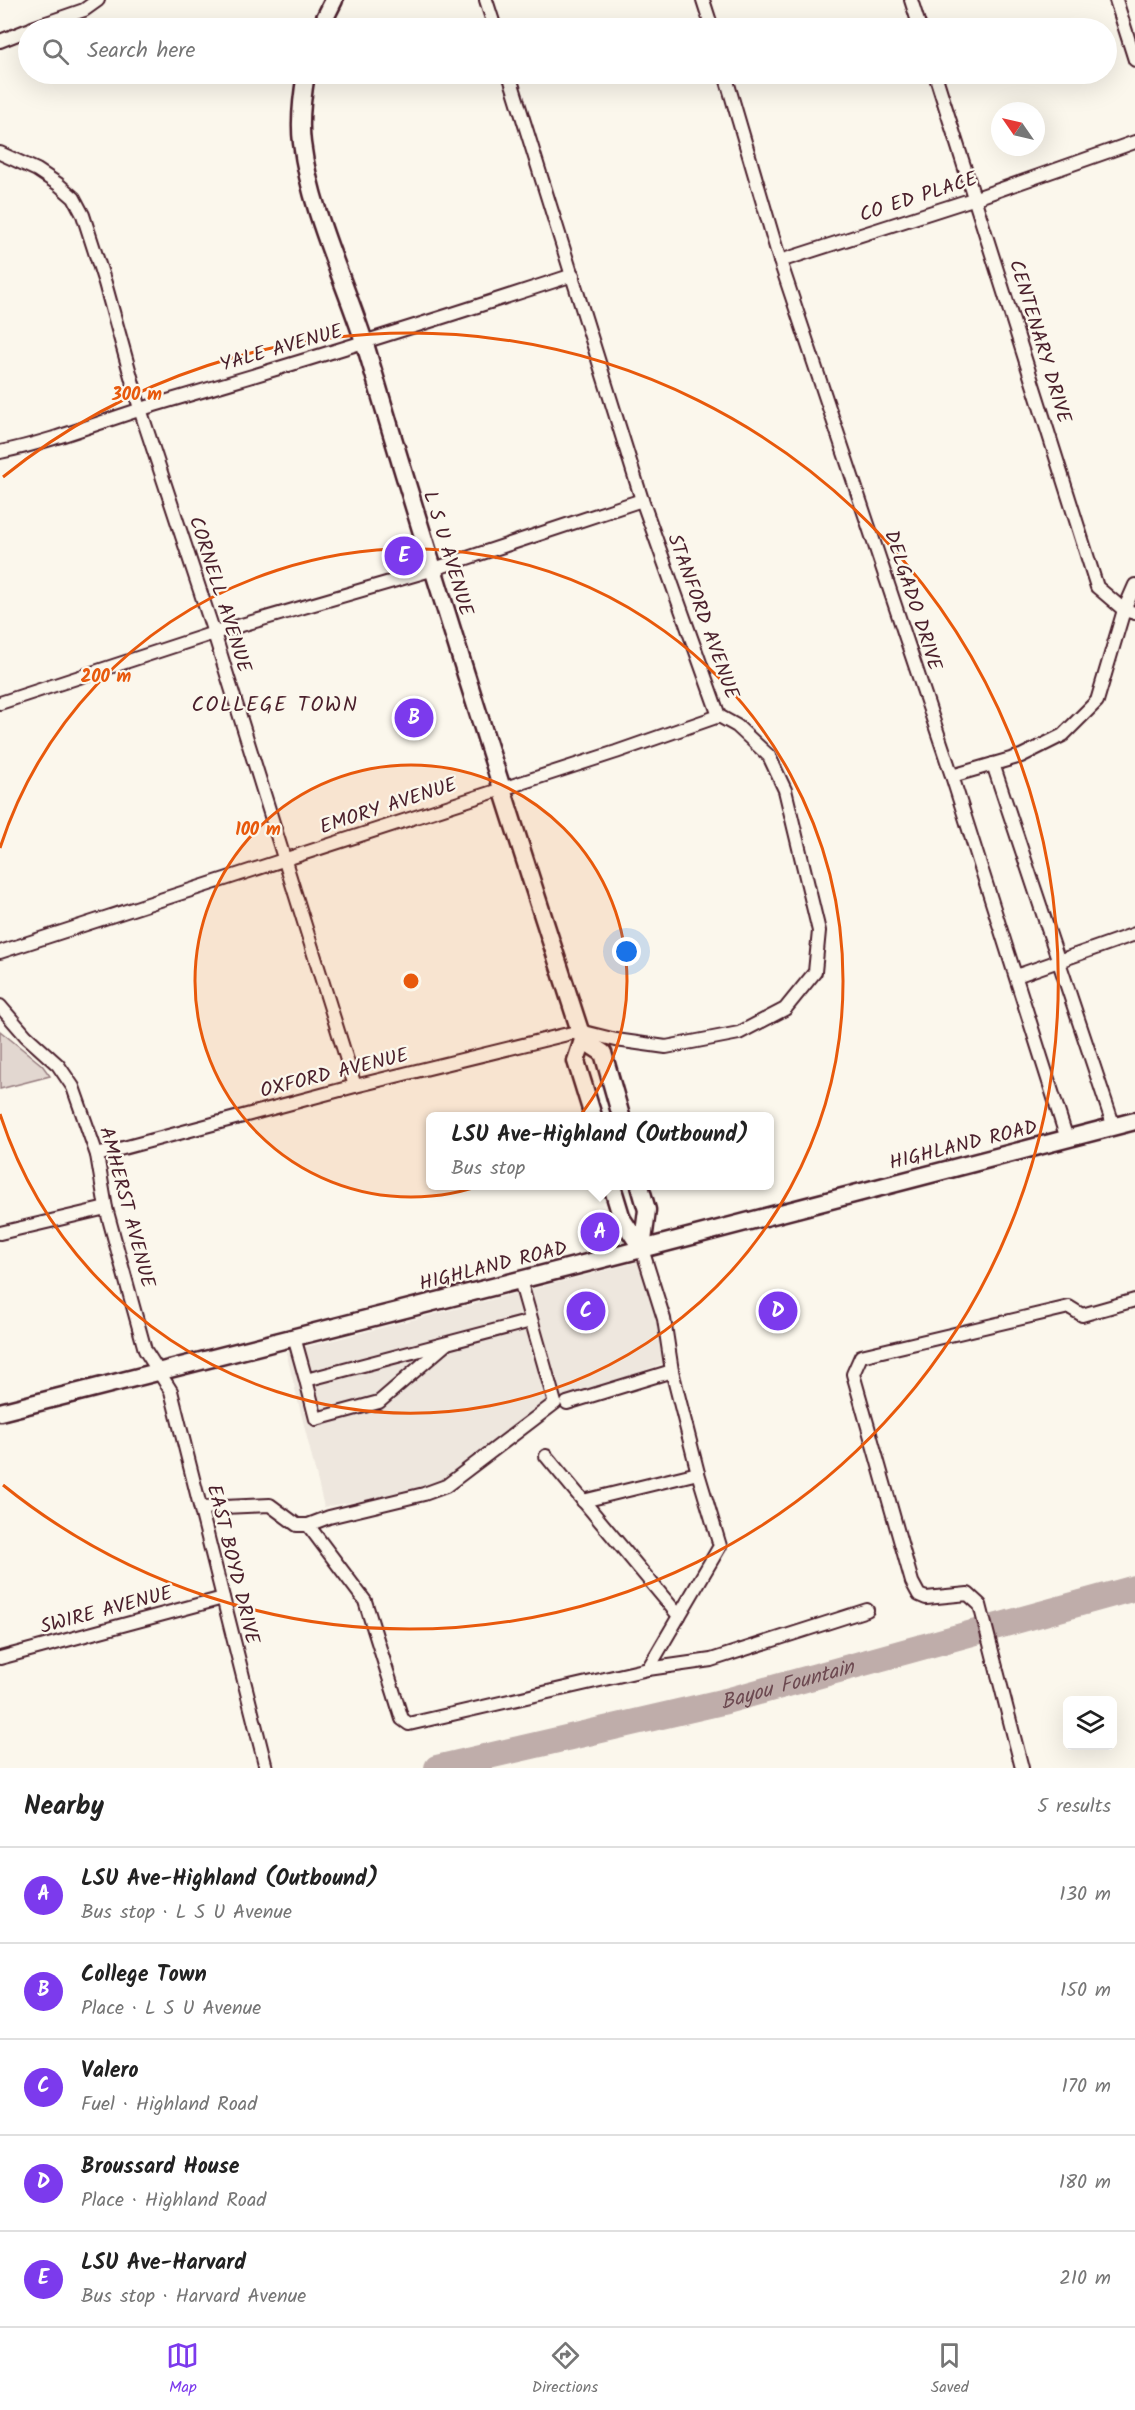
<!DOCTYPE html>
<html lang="en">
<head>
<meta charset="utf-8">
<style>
  body { margin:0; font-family:Kalam,sans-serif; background:#f2f2f2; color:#222 }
  .controls { position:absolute; right:18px; bottom:18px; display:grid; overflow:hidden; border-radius:9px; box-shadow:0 6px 24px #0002 }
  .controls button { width:54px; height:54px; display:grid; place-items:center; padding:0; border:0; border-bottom:2px solid #e0e0e0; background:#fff; color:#222; font:30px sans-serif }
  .compass { position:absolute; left:991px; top:102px; width:54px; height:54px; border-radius:50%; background:#fff; box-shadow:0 6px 24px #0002; rotate:304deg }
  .you { position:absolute; left:627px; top:952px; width:21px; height:21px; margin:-15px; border:4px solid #fff; border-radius:50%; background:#1a73e8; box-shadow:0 0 0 9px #1a73e833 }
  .badge { display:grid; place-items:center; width:39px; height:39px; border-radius:50%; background:#7c3aed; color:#fff; font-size:20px; font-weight:700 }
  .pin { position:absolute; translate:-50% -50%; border:3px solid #fff; box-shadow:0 2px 6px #0006 }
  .popup { position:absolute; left:426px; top:1112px; width:348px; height:78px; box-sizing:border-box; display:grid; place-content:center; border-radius:9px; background:#fff; filter:drop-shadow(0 2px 4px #0005); font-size:20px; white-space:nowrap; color:#767676 }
  .popup b { font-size:22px; color:#222 }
  .popup::after { content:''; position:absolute; left:50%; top:100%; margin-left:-12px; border:12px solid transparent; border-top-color:#fff }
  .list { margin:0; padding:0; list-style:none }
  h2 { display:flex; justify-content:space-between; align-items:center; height:78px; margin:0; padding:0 24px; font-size:26px }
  h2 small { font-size:20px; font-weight:400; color:#767676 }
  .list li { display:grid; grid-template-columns:39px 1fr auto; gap:18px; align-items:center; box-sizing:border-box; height:96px; padding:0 24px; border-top:2px solid #e0e0e0 }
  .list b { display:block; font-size:22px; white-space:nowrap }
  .list p { margin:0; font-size:20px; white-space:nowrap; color:#767676 }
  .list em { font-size:20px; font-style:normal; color:#767676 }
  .icon { flex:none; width:33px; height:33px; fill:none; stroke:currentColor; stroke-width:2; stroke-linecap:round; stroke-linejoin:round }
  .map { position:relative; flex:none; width:1135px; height:1768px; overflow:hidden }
  .search { position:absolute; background:#fff; box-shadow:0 6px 24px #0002; left:18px; right:18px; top:18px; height:66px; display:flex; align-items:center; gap:15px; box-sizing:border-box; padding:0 21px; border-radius:33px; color:#767676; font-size:22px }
  .sheet { height:558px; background:#fff }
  nav { display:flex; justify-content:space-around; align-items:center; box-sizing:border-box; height:84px; border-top:2px solid #e0e0e0; background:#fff; font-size:16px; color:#767676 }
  nav a { display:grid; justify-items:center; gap:3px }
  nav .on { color:#7c3aed }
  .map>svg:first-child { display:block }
</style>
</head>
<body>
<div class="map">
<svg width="1135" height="1768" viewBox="0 0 1135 1768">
  <rect width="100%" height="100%" fill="#fbf7ec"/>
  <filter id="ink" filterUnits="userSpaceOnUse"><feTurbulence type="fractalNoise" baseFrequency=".0167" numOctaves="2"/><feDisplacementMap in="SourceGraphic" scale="12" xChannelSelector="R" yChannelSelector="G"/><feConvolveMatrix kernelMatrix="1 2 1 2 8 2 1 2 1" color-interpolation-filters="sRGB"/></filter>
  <g filter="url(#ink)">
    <path fill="#eee7de" d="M646,1260L664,1319L667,1362L555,1403L446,1486L324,1507L286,1352Z"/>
    <path fill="#e2d7d0" stroke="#967b7e" stroke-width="1.5" d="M0,1031L42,1065L50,1076L0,1089Z"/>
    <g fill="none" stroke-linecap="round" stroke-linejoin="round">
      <path stroke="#bfadaa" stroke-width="26" id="s1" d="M437,1768L726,1701L1135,1588"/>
      <defs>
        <g id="minor">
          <path d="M486,0L495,28"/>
          <path d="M703,0L712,28"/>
          <path d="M911,0L920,28"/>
          <path d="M1116,0L1135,60"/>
          <path d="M32,28L84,10L98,0"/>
          <path d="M0,41L28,30"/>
          <path d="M725,74L780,261L952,776L1067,1139"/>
          <path d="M935,74L1097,587L1124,610L1135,613"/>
          <path d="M0,153L37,170L58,184L74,198L83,215L105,283L140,409L214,633L355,1086"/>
          <path d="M780,261L976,198L1135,142"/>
          <path d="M0,452C55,441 107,419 161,403C299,363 436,320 573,275"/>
          <path d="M0,703L214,633L431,570L642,500"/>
          <path d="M993,764L1114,1127"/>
          <path d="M952,776L1021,756L1063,735L1097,701L1124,610L1135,585"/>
          <path d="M0,952L616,752L719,716"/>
          <path d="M1016,976L1135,934"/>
          <path d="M0,1006L26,1036L58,1065L73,1087L97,1155L106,1208L145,1350L171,1391L266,1768"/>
          <path d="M97,1155L355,1086L580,1031L616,1040L666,1047L739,1033L785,1009L815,972L819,931L785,790L769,756L737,726L719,716L642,500L509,74"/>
          <path d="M0,1233L106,1208"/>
          <path d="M642,1249L664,1319L672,1371"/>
          <path d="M294,1337L306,1380L531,1321"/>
          <path d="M306,1380L316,1419L379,1402L446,1344"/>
          <path d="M567,1403L672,1371L698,1473L720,1546L648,1669"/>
          <path d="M546,1456L679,1616"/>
          <path d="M583,1501L698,1473"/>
          <path d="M201,1508L270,1505L297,1525H308L329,1517L424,1494L446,1486L555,1403L520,1280"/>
          <path d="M308,1525L365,1601L402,1719L409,1724L648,1669L711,1660L867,1610"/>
          <path d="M0,1658L223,1598"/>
          <path d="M1022,1768L980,1605L968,1594L926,1598L919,1595L912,1582L853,1374L861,1356L1069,1307L1082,1315L1135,1300"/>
        </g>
        <g id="tertiary">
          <path d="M320,28L334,0"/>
          <path d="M306,74C302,97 299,120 302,143C311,215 347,285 368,354C435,581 507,806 580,1031L583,1040L576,1061L593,1116"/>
          <path d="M583,1040L603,1053L621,1116"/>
          <path d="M612,1186L622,1219L642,1249"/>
          <path d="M640,1186L647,1210L642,1249"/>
          <path d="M0,1412L642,1249L1135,1121"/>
        </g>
      </defs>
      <use href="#minor" stroke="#4a1f2b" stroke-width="16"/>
      <use href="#tertiary" stroke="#4a1f2b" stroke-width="21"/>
      <use href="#minor" stroke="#fbf7ec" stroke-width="12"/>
      <use href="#tertiary" stroke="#fbf7ec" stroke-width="16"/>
    </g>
  </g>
  <circle cx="411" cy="981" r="216" fill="#e8590c" fill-opacity=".12"/>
  <g fill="none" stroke="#e8590c" stroke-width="3">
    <circle cx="411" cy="981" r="216"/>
    <path d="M0 848A432 432 0 1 1 0 1114"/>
    <path d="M3 477A648 648 0 1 1 3 1485"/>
  </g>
  <g text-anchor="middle" stroke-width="4.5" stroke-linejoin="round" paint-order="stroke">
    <g font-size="20" fill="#4a1f2b" stroke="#fbf7ec">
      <text transform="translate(918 196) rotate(-18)" y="7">CO ED PLACE</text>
      <text transform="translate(1041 341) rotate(73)" y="7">CENTENARY DRIVE</text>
      <text transform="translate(281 347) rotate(-16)" y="7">YALE AVENUE</text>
      <text transform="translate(449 553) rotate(73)" y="7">L S U AVENUE</text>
      <text transform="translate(221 594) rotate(72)" y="7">CORNELL AVENUE</text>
      <text transform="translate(914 600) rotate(72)" y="7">DELGADO DRIVE</text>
      <text transform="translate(704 616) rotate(70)" y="7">STANFORD AVENUE</text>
      <text transform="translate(388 805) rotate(-18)" y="7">EMORY AVENUE</text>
      <text transform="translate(334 1072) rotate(-14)" y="7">OXFORD AVENUE</text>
      <text transform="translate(963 1144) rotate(-14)" y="7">HIGHLAND ROAD</text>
      <text transform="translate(128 1207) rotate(75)" y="7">AMHERST AVENUE</text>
      <text transform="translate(493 1265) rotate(-14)" y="7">HIGHLAND ROAD</text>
      <text transform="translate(234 1564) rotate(76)" y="7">EAST BOYD DRIVE</text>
      <text transform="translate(106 1609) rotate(-15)" y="7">SWIRE AVENUE</text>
    </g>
    <g font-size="21" letter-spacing="1.5" fill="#4a1f2b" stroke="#fbf7ec">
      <text x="275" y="711">COLLEGE TOWN</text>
    </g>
    <g font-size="21" font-style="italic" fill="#6d4a51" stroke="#fbf7ec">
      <text dy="7" stroke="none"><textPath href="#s1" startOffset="360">Bayou Fountain</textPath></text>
    </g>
  </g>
  <circle cx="411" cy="981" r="9" fill="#e8590c" stroke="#fbf7ec" stroke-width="3"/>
  <g font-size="18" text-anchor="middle" font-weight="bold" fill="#e8590c" stroke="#fbf7ec" stroke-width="4.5" stroke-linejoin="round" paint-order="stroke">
    <text x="137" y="400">300 m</text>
    <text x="106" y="682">200 m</text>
    <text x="258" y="835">100 m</text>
  </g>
</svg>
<div class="controls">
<button><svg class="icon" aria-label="layers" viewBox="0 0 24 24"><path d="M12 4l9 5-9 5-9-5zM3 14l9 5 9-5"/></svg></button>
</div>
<svg class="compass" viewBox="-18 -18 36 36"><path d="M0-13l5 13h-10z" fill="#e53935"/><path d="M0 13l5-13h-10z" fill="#767676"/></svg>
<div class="you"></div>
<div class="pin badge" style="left:600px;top:1232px">A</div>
<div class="popup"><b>LSU Ave-Highland (Outbound)</b>Bus stop</div>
<div class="pin badge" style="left:414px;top:718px">B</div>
<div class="pin badge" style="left:586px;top:1311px">C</div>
<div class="pin badge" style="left:778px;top:1311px">D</div>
<div class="pin badge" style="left:404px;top:556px">E</div>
<div class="search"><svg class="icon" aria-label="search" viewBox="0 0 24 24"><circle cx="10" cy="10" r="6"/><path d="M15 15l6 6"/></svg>Search here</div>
</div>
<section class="sheet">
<h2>Nearby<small>5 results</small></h2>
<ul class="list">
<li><span class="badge">A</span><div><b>LSU Ave-Highland (Outbound)</b><p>Bus stop · L S U Avenue</p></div><em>130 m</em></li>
<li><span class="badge">B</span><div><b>College Town</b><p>Place · L S U Avenue</p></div><em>150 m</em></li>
<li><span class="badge">C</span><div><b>Valero</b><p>Fuel · Highland Road</p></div><em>170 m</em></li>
<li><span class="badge">D</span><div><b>Broussard House</b><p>Place · Highland Road</p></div><em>180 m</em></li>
<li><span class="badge">E</span><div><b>LSU Ave-Harvard</b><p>Bus stop · Harvard Avenue</p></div><em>210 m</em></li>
</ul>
</section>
<nav>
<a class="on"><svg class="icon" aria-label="map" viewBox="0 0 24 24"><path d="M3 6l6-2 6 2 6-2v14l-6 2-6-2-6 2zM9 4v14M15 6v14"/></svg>Map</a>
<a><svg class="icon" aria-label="directions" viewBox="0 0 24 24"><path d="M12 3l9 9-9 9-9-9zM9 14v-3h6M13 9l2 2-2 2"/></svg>Directions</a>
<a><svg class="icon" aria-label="saved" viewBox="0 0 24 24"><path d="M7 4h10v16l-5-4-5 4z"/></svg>Saved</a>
</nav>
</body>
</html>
